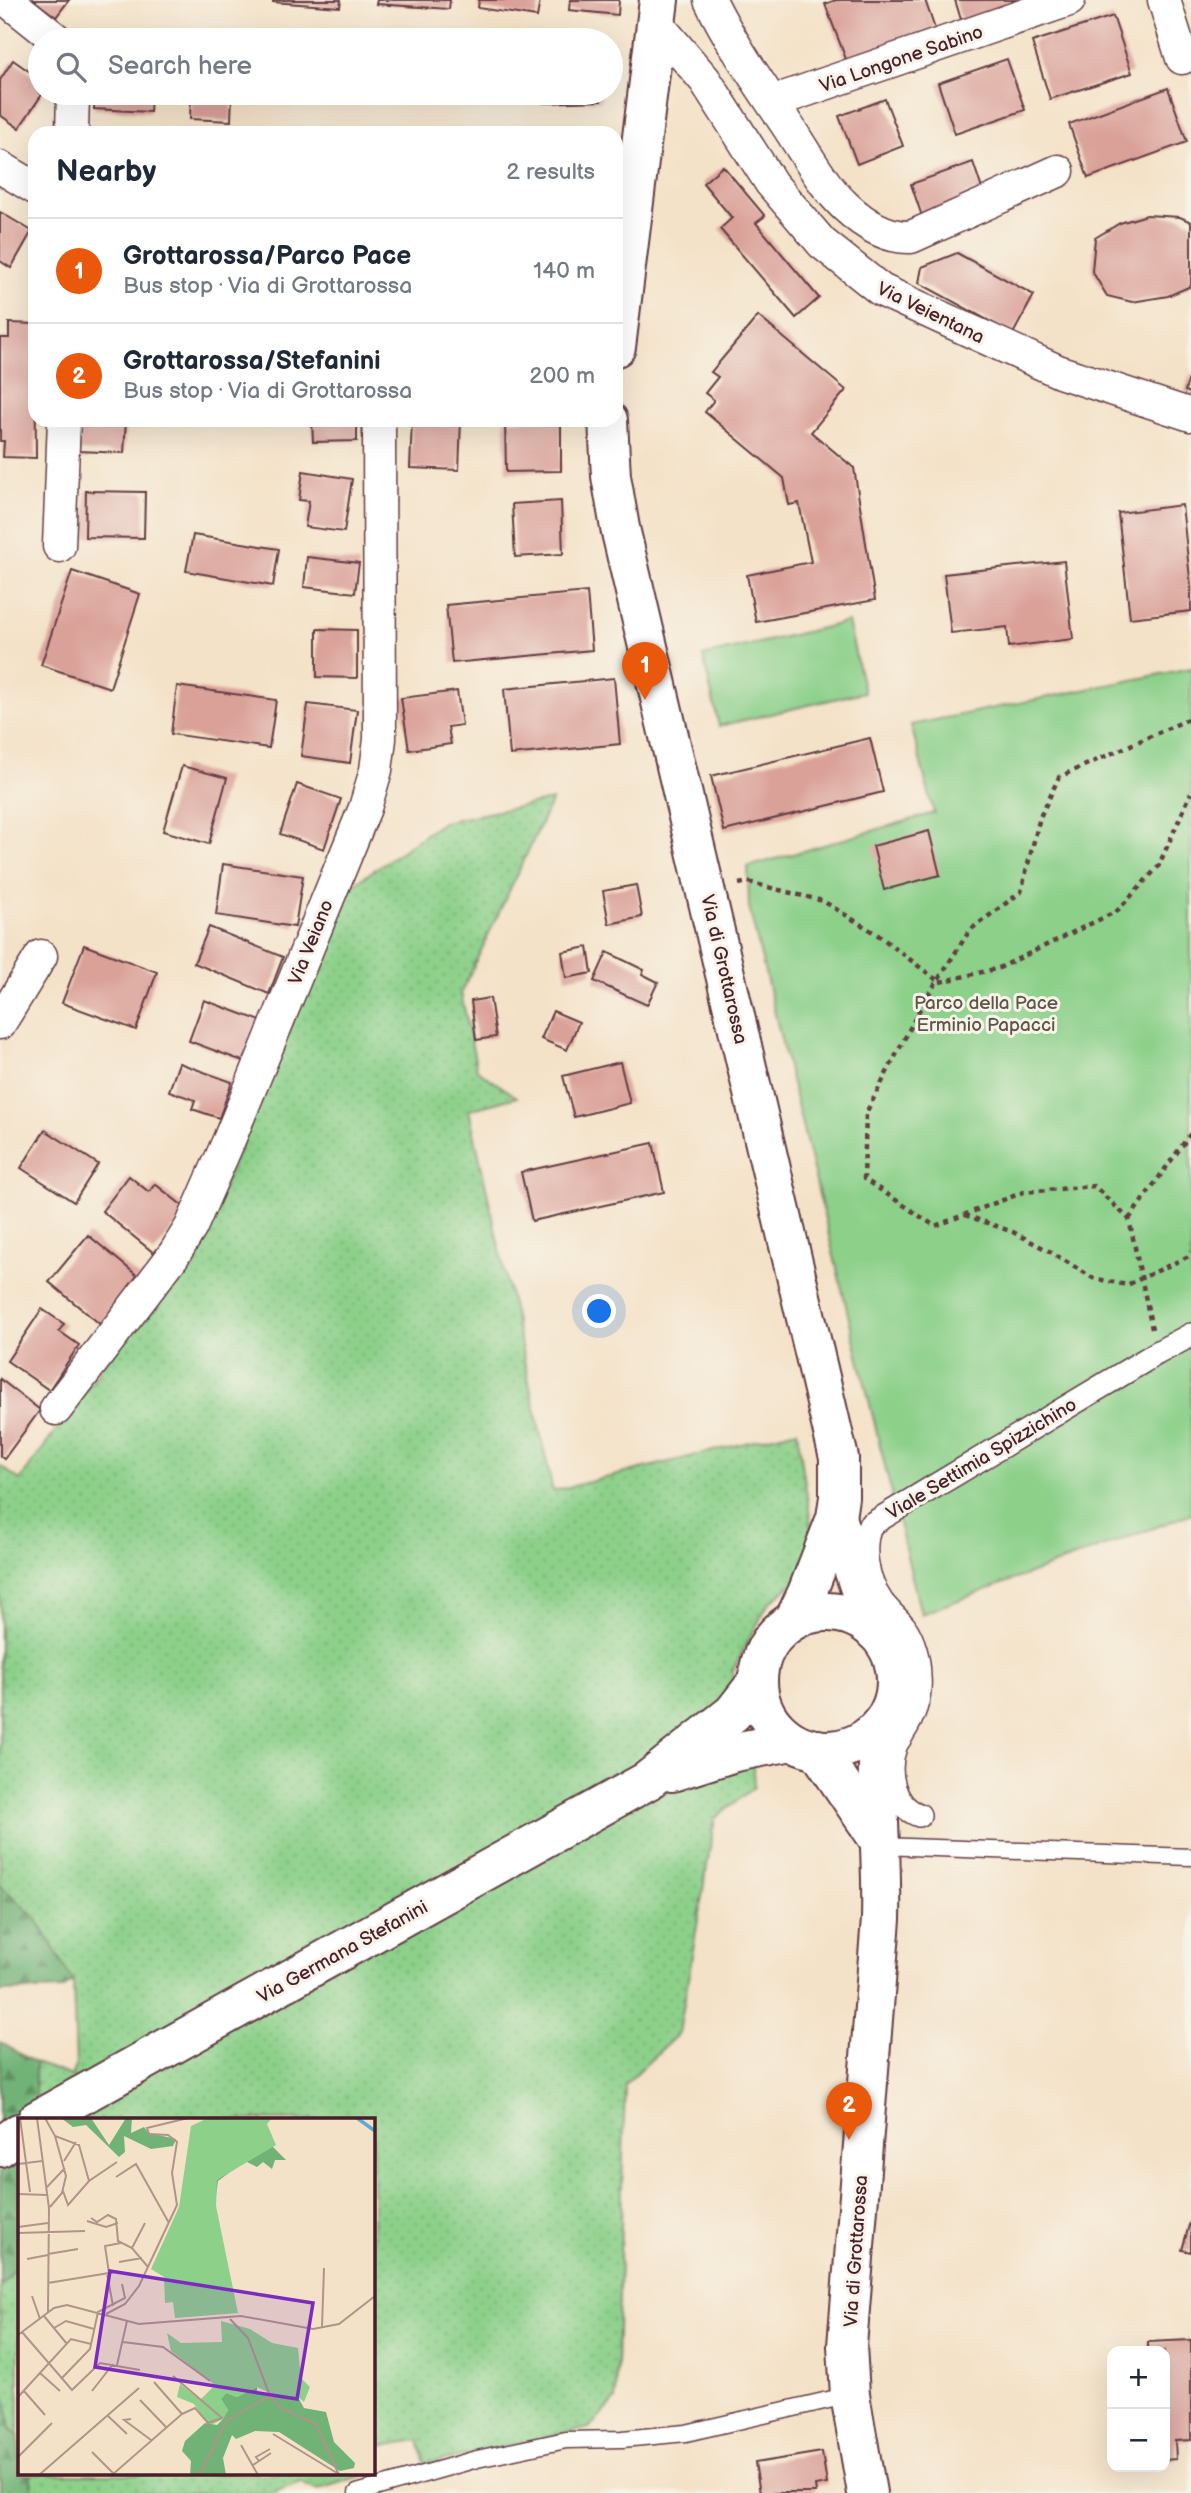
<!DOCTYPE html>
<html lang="en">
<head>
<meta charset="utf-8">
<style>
  body { margin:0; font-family:"Balsamiq Sans",sans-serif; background:#f2f2f3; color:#1f2937 }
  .controls { position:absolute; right:21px; bottom:21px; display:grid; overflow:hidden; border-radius:14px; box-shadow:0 7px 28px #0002 }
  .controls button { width:63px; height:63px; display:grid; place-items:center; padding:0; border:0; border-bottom:2px solid #e0e1e3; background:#fff; color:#1f2937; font:35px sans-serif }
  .you { position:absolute; left:600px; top:1312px; width:24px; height:24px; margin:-18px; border:5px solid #fff; border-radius:50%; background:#1a73e8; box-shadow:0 0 0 10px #1a73e833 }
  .badge { display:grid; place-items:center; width:46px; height:46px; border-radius:50%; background:#ea580c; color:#fff; font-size:23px; font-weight:700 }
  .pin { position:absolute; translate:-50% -58px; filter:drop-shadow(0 2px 4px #0008) }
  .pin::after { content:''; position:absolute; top:37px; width:24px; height:21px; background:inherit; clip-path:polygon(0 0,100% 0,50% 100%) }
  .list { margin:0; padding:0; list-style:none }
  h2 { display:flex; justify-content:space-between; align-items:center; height:91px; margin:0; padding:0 28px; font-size:30px }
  h2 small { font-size:23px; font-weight:400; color:#747a83 }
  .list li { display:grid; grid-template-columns:46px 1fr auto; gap:21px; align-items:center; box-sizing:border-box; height:105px; padding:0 28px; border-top:2px solid #e0e1e3 }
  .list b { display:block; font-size:26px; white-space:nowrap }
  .list p { margin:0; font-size:23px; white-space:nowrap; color:#747a83 }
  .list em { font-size:23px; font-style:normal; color:#747a83 }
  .icon { flex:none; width:38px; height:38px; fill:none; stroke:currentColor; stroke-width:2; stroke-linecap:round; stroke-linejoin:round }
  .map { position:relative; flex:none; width:1191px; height:2493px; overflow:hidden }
  .search { position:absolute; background:#fff; box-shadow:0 7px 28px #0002; left:28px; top:28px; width:595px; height:77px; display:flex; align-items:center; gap:18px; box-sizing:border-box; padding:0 24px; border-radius:38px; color:#747a83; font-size:26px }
  .panel { position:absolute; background:#fff; box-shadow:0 7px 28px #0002; left:28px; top:126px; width:595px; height:301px; border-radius:21px }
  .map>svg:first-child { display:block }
</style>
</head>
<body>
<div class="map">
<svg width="1191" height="2493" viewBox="0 0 1191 2493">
  <defs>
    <pattern id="grass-dots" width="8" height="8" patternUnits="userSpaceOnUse" patternTransform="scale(1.75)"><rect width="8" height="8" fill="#8cd08a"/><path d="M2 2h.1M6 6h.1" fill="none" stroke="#7ab277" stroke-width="1.8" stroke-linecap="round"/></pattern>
    <pattern id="forest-firs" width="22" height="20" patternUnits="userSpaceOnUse" patternTransform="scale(1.75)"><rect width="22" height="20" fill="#71b276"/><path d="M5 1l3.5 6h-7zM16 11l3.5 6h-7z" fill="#5f9061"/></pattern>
  </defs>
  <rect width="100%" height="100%" fill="#f7f3e8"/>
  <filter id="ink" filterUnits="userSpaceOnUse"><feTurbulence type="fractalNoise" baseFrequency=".0143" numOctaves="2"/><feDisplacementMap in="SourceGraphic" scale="14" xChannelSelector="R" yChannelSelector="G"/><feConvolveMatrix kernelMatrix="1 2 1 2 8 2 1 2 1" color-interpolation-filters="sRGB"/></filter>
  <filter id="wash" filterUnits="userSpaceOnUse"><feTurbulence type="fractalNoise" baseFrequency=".00686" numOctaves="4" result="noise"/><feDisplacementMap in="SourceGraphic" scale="28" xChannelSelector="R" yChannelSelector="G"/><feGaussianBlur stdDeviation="1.57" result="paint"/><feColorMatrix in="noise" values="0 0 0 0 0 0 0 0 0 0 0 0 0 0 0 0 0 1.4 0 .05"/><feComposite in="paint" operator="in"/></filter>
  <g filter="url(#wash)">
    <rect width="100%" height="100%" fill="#f4e2c8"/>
    <g fill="url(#grass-dots)" stroke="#6b785a" stroke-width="2">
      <path d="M552,800L461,993L477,1070L517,1097L469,1110L553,1491L797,1430L812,1530L802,1576L768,1604L732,1672L753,1766L754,1787L715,1818L679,2033L625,2084L616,2400L589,2428L425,2464L419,2440L373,2447V2120H35V2063L72,2076L76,2066L73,1981L0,1889V1466L20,1480L211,1217L347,889L443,822Z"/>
      <path d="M19,2265V2436L11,2428L0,2369V2286Z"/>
      <path d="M30,2474H368L316,2490L300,2482L272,2493H33Z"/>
    </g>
    <g fill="url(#forest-firs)" stroke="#5e6850" stroke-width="2">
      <path d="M0,1885L36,1918L73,1981L63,1989L0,1991Z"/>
      <path d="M0,2042L35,2063V2120H19V2265L0,2286Z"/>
      <path d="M0,2369L11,2428L19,2436V2474H30L33,2493H0Z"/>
    </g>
    <g fill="#8cd08a" stroke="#6b785a" stroke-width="2">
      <path d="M848,622L864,692L719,726L703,656Z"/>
      <path d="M1191,668V1514L921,1614L749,907L748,867L934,813L911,725Z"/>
    </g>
    <g id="blocks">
      <g fill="#daa199">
        <path d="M33,0H69L56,17Z"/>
        <path d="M273,0H341L340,7L273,2Z"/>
        <path d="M377,0H450L449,9L376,4Z"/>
        <path d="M479,0H540L537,17L478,8Z"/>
        <path d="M570,0H619L618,15L569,10Z"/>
        <path d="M836,0H925L937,35L849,67L825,4Z"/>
        <path d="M955,0H1030L963,26Z"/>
        <path d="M1113,16L1132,73L1050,99L1032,42Z"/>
        <path d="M192,33L233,34V40H192Z"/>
        <path d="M97,36L138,38V40H97Z"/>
        <path d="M1007,59L1025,110L955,134L938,83Z"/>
        <path d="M13,60L40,79V93H43L19,128L0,115V80Z"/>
        <path d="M1168,88L1187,142L1088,178L1069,124Z"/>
        <path d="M95,93H151L150,112L94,109Z"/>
        <path d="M191,93H232L231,121L190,119Z"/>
        <path d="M329,93H405V98L329,95Z"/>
        <path d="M543,93H601V101L543,103Z"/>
        <path d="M885,99L903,146L857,164L839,116Z"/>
        <path d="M973,162L982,189L965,195L968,206L924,222L911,184Z"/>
        <path d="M723,166L765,216L756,223L819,298L796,318L720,229L732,218L703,183Z"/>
        <path d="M0,212L32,231L11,268L0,261Z"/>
        <path d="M1147,215L1180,217L1191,222V286L1168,296L1132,302L1107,296L1092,271L1095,238L1120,223Z"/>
        <path d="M957,253L1034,295L1013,334L919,283L922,267Z"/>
        <path d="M758,316L846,390L811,432L854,468L875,600L756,622L747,575L811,562L799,503L789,505L784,478L705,412L714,400L705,393L718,377L711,372Z"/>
        <path d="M9,323L35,324L36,458L3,457L4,441H0V338H9Z"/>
        <path d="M1191,371V393L1185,391Z"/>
        <path d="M80,420H126L124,453L79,451Z"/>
        <path d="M312,420H357V441L313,442Z"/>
        <path d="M412,420H461L459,470L410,468Z"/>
        <path d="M505,420H561V471L506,472Z"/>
        <path d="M303,471L352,479L344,532L305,527L309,501L299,500Z"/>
        <path d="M86,491L145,492L144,538L85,537Z"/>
        <path d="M561,501L563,554L515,557L512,504Z"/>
        <path d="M1182,505L1191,588V611L1130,618L1118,513Z"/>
        <path d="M193,535L279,549L273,586L186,571Z"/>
        <path d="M307,557L359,563L355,593L304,587Z"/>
        <path d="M1064,561L1073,639L1009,647L1007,627L951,633L944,574Z"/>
        <path d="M72,571L140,594L110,688L41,665Z"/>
        <path d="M587,592L592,650L452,663L446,605Z"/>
        <path d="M317,629L357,630V678L317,677Z"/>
        <path d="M614,678L620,744L510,755L504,689Z"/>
        <path d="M177,686L276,700L269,748L171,734Z"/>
        <path d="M457,691L462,725L448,727L451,744L409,750L401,698Z"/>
        <path d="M308,704L357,710L350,763L301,756Z"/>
        <path d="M870,738L883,792L724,831L711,776Z"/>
        <path d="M182,766L227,778L209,844L163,831Z"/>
        <path d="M297,784L341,799L324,849L280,834Z"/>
        <path d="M929,831L940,875L884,890L873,846Z"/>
        <path d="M223,864L303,876L295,927L216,915Z"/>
        <path d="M636,885L642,917L609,924L603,891Z"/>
        <path d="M209,927L283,957L269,994L194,963Z"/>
        <path d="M84,945L157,972L136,1030L62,1003Z"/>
        <path d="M588,947L592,973L566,978L562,952Z"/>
        <path d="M607,952L644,970L642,974L658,982L647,1005L594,981Z"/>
        <path d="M490,998L496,1037L476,1040L471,1001Z"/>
        <path d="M204,1000L261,1021L245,1062L189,1041Z"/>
        <path d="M553,1011L579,1022L567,1050L541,1039Z"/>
        <path d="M620,1062L630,1103L574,1117L563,1076Z"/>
        <path d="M179,1063L232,1082L219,1118L192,1109L195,1100L169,1091Z"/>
        <path d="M45,1130L98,1164L74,1202L21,1168Z"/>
        <path d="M653,1143L664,1192L532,1221L521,1172Z"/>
        <path d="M129,1176L149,1192L155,1184L188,1210L154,1253L102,1211Z"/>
        <path d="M88,1235L140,1278L101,1325L49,1282Z"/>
        <path d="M42,1309L64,1324L59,1331L79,1345L49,1390L7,1361Z"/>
        <path d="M0,1379L40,1410L4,1459L0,1456Z"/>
        <path d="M1190,2222H1191V2252L1182,2250Z"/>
        <path d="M1191,2340V2440L1175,2441L1176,2459L1165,2460V2351H1148V2342Z"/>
        <path d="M822,2452L827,2484L815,2486L816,2493H760L755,2463Z"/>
      </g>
    </g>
  </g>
  <g filter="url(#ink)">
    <use href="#blocks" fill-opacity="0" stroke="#643c43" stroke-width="2"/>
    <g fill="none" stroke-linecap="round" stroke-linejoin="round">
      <defs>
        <g id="service">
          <path d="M881,1846L1191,1857"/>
          <path d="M357,2493L477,2459L566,2440L622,2439L686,2433L850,2395"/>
        </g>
        <path id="pedestrian" d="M919,1815C893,1807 886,1771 895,1747C896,1742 901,1738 903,1733C914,1716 921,1698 919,1677C919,1660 914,1640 904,1626C897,1618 889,1611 882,1602C867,1581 861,1550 870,1525L1157,1353L1191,1335"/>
        <g id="minor">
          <path d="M7,0L57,40"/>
          <path d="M710,0C732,45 761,86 789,128C806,154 822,184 845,206C863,223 885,238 911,237L1058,171"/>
          <path d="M1164,0L1182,58"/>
          <path d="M656,23L705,80L771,183L822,243L881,290L1060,372L1191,415"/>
          <path d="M772,102L1069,0"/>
          <path d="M72,133L73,93"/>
          <path d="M0,167L35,188"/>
          <path d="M59,546L64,420"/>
          <path d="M0,1023L41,956"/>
          <path d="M56,1409L173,1256L191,1227L229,1140L365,808L376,770L380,739L379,420"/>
        </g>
        <g id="tertiary">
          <path d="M616,347L659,0"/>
          <path d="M608,420L611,476L620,528L839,1458V1497L836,1518L807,1593L794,1620"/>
          <path d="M836,1518L874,1631"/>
          <circle cx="827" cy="1681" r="69"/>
          <path d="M817,1749L879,1840"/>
          <path d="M672,1772L735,1752L792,1741"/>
          <path d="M37,2120L647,1781L733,1713L758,1681"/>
          <path d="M0,2147L19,2133"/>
          <path d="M867,2493L850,2395L847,2346L881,1919C883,1854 874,1790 880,1725"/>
        </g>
      </defs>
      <use href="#service" stroke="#643c43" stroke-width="19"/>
      <use href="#pedestrian" stroke="#643c43" stroke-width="26"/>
      <use href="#minor" stroke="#643c43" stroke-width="35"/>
      <use href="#tertiary" stroke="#643c43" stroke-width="42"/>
      <g stroke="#643c43" stroke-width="4.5" stroke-dasharray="5 5" stroke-linecap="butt">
        <path d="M739,884L748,882L823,901L878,935L938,981"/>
        <path d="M940,982L999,968L1117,911L1158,867L1191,793"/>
        <path d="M965,1215L1013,1232L1049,1251L1093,1278L1127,1285L1187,1257L1191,1252"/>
        <path d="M1129,1219L1191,1133"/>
        <path d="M1152,1329L1129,1219L1094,1186L1024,1192L935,1226L864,1179L866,1113L923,1003L970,930L1021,892L1040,817L1059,777L1191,718"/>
      </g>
      <use href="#service" stroke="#fff" stroke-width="16"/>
      <use href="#pedestrian" stroke="#fff" stroke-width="23"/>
      <use href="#minor" stroke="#fff" stroke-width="32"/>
      <use href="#tertiary" stroke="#fff" stroke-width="38"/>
    </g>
  </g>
  <g text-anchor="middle" stroke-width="6" stroke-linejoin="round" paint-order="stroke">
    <g font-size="19" fill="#4a1f2b" stroke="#f7f3e8">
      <text transform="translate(901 58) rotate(-19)" y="7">Via Longone Sabino</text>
      <text transform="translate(931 312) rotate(26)" y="7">Via Veientana</text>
      <text transform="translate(310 942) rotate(-68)" y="7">Via Veiano</text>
      <text transform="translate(725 969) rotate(77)" y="7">Via di Grottarossa</text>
      <text transform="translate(981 1458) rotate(-31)" y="7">Viale Settimia Spizzichino</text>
      <text transform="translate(342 1951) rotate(-29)" y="7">Via Germana Stefanini</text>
      <text transform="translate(855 2251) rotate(-86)" y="7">Via di Grottarossa</text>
    </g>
    <g font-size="19" fill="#5e5448" stroke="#f7f3e8">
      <text x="986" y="1009">Parco della Pace<tspan x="986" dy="22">Erminio Papacci</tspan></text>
    </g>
  </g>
  <g transform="translate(18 2118)">
    <rect width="357" height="357" fill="#f4e2c8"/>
    <path d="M203,203L232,211L254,225L280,230L283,260L292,269L286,284L280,279L263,280L239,269L219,279L208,275L203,281L210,292L205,301L191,308L176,286L159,279L162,266L182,282L197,267L153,233L149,215L163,225L204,224Z" fill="#8cd08a"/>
    <path d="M43,0H73L91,27L108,0H114L113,15L126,9L131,15L158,21L155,28L133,31L106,18L107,34L101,39L68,7L55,9ZM250,24L268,42H257L254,51L245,44L239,49L227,43L200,63L196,93L185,68ZM239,269V276L280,279L286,290L308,294L316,324L337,345L336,350L322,353L261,314L237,313L218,321L214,317L205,340L208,357H172L173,343L164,333L167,323L187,305L199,307L205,301L210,292L203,281L208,275L219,279Z" fill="#71b276"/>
    <path d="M190,0H254L249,6L258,27L199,62L198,88L220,195L157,200L155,184L147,185L146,159L133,151L161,89L173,8Z" fill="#8cd08a"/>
    <path fill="none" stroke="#5cabd6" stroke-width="3.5" d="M339,0L357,13"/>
    <path fill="none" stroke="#b09489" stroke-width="2" d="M2,0L12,74M19,0L31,90L30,194M27,0L37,18L61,27L71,63M46,43L58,24M0,46L24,43M98,59L118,46L151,105M29,69L47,50M45,73L50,87L71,63L99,44M0,76L29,77M32,89L44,75L48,58L37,18M73,100L79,104L90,97L98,101L100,123L114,130L130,149M69,103L88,109L100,105M0,109L30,105M0,115L67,113M114,130L127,105M30,136L60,131M9,141L30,137M101,144L124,140M89,155L95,188M91,155L87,128L103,125M30,165L97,154M14,178L22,201M88,196L107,186L121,168L159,87L154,55L159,24L150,17L131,16L129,10L170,0M26,198L49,226M212,201L230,220L252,278L263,290L298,306L321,357M304,209L306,150M36,210L48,203L76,211M4,214L54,272L82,245L122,252M0,217L36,190L49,187L121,206L223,198L295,211L321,206L357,178M105,224L145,229L192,263M99,247L109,203M22,255L42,273M155,258L204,300L190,305L177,290L164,296M43,261L72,231L80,194L107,180L104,166M6,273L27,297M74,273L95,246M0,279L53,221L73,226M122,282L148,309M89,297L109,316M113,301L106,302L133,322M255,316L319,355M223,327L240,357M74,334L95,355M0,339L34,305M241,343L238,339L252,331M235,347L253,335M21,357L121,270M94,357L164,296L136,264M182,357L208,303L252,278"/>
    <path fill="#7b2cbf" fill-opacity="0.15" stroke="#7b2cbf" stroke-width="3.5" d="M92,153L295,185L279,281L77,249Z"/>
    <rect width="357" height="357" fill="none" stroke="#4a1f2b" stroke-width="3.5"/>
  </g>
</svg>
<div class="controls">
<button>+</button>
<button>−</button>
</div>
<div class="you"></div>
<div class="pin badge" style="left:645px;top:700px">1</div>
<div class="pin badge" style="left:849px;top:2140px">2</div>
<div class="search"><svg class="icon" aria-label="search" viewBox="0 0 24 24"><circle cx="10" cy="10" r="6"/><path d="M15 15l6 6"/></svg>Search here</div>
<section class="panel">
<h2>Nearby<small>2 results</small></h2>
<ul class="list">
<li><span class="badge">1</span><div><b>Grottarossa/Parco Pace</b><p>Bus stop · Via di Grottarossa</p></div><em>140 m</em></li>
<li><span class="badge">2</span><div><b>Grottarossa/Stefanini</b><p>Bus stop · Via di Grottarossa</p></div><em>200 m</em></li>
</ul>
</section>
</div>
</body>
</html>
